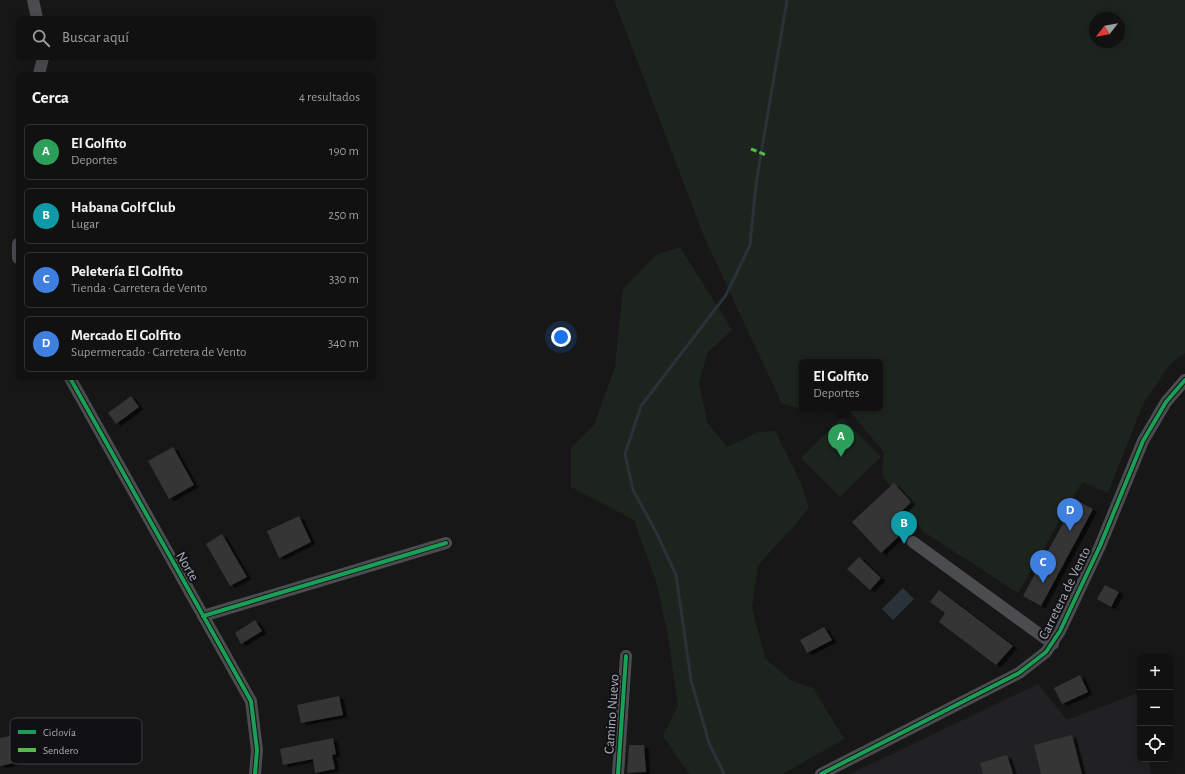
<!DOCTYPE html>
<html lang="es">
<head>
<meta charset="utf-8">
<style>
  body { margin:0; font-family:"Alegreya Sans",sans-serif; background:#1e1f1f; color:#f1f3f6 }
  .controls { position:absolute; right:12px; bottom:12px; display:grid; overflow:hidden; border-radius:6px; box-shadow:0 2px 10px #0003 }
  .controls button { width:36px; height:36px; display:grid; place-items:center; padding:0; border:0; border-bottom:1px solid #303131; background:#111; color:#f1f3f6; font:20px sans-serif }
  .compass { position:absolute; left:1089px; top:12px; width:36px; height:36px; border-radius:50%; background:#111; box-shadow:0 2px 10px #0003; rotate:239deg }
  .you { position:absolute; left:561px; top:337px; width:14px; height:14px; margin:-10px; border:3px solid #fff; border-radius:50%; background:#1a73e8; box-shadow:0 0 0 6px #1a73e833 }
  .badge { display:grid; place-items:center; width:26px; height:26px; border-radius:50%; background:#2563eb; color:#fff; font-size:13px; font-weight:700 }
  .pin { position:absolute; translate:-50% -33px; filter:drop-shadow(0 1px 2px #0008) }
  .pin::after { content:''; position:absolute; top:21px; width:14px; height:12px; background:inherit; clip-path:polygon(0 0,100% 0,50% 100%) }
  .popup { position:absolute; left:799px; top:359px; width:84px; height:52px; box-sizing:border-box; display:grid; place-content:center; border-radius:6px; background:#111; filter:drop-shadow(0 1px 3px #0005); font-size:13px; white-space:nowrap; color:#9c9d9f }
  .popup b { font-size:15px; color:#f1f3f6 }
  .popup::after { content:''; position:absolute; left:50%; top:100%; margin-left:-8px; border:8px solid transparent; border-top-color:#111 }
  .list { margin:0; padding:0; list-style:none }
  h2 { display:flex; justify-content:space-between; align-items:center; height:52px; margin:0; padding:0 16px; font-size:17px }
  h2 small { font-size:13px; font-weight:400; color:#9c9d9f }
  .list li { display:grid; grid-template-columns:26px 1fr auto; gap:12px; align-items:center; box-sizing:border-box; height:56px; margin:0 8px 8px; padding:0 8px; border:1px solid #303131; border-radius:6px }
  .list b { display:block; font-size:15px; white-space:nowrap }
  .list p { margin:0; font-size:13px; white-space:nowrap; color:#9c9d9f }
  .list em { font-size:13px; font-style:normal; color:#9c9d9f }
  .icon { flex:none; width:22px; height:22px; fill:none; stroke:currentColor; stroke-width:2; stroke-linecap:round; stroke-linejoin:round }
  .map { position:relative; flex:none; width:1185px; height:774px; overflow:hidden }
  .search { position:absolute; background:#111; box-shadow:0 2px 10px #0003; left:16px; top:16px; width:360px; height:44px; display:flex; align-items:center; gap:10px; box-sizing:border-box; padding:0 14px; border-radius:6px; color:#9c9d9f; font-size:15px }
  .panel { position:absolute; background:#111; box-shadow:0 2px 10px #0003; left:16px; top:72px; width:360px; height:308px; border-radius:6px }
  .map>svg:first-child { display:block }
</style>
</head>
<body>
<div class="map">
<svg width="1185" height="774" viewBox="0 0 1185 774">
  <defs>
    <filter id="shadow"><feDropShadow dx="4.5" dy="2.5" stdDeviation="0" flood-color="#0009"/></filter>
  </defs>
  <rect width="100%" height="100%" fill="#171717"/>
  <path fill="#212123" d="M1038,684L1067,720L1140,692V759H1149L1151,774H850Z"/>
  <g fill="#1d241e" fill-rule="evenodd">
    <path d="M614,0H1185V353L1170,364L1143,404L1108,493L1082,482L1018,593L924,532L882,475L884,452L847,408H880V362H802V408H844L819,412L782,404L705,239ZM1095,18H1119V42H1095Z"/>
    <path d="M680,247L732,330L708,352L699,382L707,422L727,447L758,432L775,431L800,481L809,507L795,525L758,565L752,608L765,658L792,681L813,688L844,739L783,774H689L663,736L678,706L667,631L657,584L634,520L571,487V448L594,425L615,367L623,289L656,255Z"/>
    <path d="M842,418L881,457L840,497L801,458Z"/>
  </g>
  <path fill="#2a3239" d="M903,588L914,599L893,620L882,609Z"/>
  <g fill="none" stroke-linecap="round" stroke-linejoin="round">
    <path stroke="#2a3239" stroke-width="3" d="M724,774L709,743L691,680L676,575L657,534L633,490L625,454L641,406L726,295L750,245L756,184L787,0"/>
  </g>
  <g fill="#353536" filter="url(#shadow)">
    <path d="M131,396L139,407L116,424L108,413Z"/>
    <path d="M173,447L194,485L169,499L148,461Z"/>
    <path d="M894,483L911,502L902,511L913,523L881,553L852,522Z"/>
    <path d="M1076,500L1093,509L1041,606L1023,596Z"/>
    <path d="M299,516L311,542L279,558L267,531Z"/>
    <path d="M222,534L247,577L230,586L206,544Z"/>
    <path d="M859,557L881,578L870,590L847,569Z"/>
    <path d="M1105,585L1119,592L1111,607L1097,599Z"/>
    <path d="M939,590L1013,646L996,665L939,622L945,613L930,602Z"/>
    <path d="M255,620L262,631L241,644L235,633Z"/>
    <path d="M824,627L832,640L807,653L800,640Z"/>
    <path d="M1080,675L1088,692L1062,704L1054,688Z"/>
    <path d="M339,696L343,715L301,723L297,705Z"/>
    <path d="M26,732L32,759L0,766V738Z"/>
    <path d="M1072,735L1082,774H1041L1034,745Z"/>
    <path d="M333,738L336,754L332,755L335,769L315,773L313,759L283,765L280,749Z"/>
    <path d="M629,745H644L646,772L627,773Z"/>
    <path d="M1007,755L1013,774H983L980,763Z"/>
  </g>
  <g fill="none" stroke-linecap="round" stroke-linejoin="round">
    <g stroke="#4b4c50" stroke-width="12">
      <path d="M33,0L37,18"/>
      <path d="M39,74L43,58"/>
      <path d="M18,244V258"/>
      <path d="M70,378L251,701L257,750L255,774"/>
      <path d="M913,542L1053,644"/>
      <path d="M203,616L446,543"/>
      <path d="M618,774L626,656"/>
      <path d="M821,774L1019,673L1046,652L1060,631L1100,546L1143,441L1166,402L1185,380"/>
    </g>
    <path stroke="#58b947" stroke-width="3" stroke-dasharray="6 3" stroke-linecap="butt" d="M751,149L766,155"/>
    <defs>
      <g id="cycleway">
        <path d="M70,378L251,701L257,750L255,774"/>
        <path d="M203,616L446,543"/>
        <path d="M618,774L626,656"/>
        <path d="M821,774L1019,673L1046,652L1060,631L1100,546L1143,441L1166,402L1185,380"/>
      </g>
    </defs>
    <use href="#cycleway" stroke="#111113" stroke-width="6"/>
    <use href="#cycleway" stroke="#1a9f57" stroke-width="4"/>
  </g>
  <g text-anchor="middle" stroke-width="4" stroke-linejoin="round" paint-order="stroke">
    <g font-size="14" fill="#a8adb8" stroke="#111113">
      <text transform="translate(188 566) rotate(60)" y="5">Norte</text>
      <text transform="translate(1064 593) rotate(-64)" y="5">Carretera de Vento</text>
      <text transform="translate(611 714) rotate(-86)" y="5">Camino Nuevo</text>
    </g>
  </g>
  <rect x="10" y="718" width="132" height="46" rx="6" fill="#111113" stroke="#3e4045" stroke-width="1"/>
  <rect x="18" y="730" width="18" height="4" fill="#1a9f57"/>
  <rect x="18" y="748" width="18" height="4" fill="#58b947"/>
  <g font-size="11" fill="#a8adb8">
    <text x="43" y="736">Ciclovía</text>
    <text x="43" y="754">Sendero</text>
  </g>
</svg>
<div class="controls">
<button>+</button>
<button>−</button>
<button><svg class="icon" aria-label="locate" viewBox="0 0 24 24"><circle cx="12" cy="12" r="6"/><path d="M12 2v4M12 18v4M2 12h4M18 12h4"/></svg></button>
</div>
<svg class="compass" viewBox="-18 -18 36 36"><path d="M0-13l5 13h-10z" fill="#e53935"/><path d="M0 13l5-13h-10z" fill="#9c9d9f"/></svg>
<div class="you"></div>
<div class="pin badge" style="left:841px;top:457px;background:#2e9e5b">A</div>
<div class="popup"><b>El Golfito</b>Deportes</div>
<div class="pin badge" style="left:904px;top:544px;background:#0f9aa8">B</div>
<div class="pin badge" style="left:1043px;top:583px;background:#3f7fe0">C</div>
<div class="pin badge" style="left:1070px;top:531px;background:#3f7fe0">D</div>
<div class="search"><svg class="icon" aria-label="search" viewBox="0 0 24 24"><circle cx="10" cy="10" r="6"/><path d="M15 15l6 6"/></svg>Buscar aquí</div>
<section class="panel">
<h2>Cerca<small>4 resultados</small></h2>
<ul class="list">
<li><span class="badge" style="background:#2e9e5b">A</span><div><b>El Golfito</b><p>Deportes</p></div><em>190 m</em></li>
<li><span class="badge" style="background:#0f9aa8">B</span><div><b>Habana Golf Club</b><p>Lugar</p></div><em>250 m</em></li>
<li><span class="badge" style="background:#3f7fe0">C</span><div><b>Peletería El Golfito</b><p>Tienda · Carretera de Vento</p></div><em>330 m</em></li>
<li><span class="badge" style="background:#3f7fe0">D</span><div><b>Mercado El Golfito</b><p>Supermercado · Carretera de Vento</p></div><em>340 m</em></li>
</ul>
</section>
</div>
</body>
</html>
